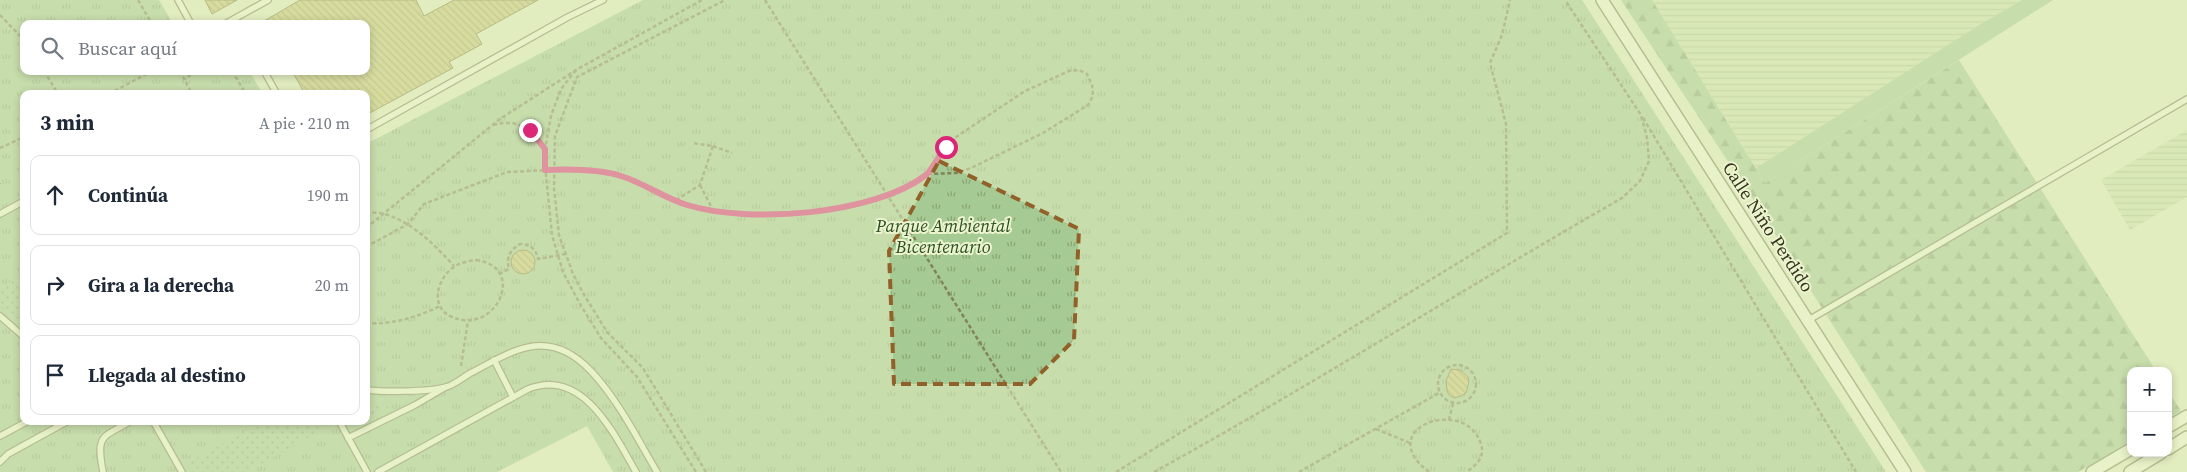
<!DOCTYPE html>
<html lang="es">
<head>
<meta charset="utf-8">
<style>
  body { margin:0; font-family:"Source Serif 4",serif; background:#f6f6f7; color:#1f2937 }
  .controls { position:absolute; right:15px; bottom:15px; display:grid; overflow:hidden; border-radius:10px; box-shadow:0 2px 8px #0003 }
  .controls button { width:45px; height:45px; display:grid; place-items:center; padding:0; border:0; border-bottom:1px solid #e0e1e3; background:#fff; color:#1f2937; font:25px sans-serif }
  .stop { position:absolute; width:15px; height:15px; margin:-11px; border:4px solid #db2777; border-radius:50%; background:#fff }
  .stop.end { background:#db2777; border-color:#fff; box-shadow:0 1px 5px #0008 }
  .list { margin:0; padding:0; list-style:none }
  h2 { display:flex; justify-content:space-between; align-items:center; height:65px; margin:0; padding:0 20px; font-size:21px }
  h2 small { font-size:16px; font-weight:400; color:#747a83 }
  .list li { display:grid; grid-template-columns:32px 1fr auto; gap:15px; align-items:center; box-sizing:border-box; height:80px; margin:0 10px 10px; padding:0 10px; border:1px solid #e0e1e3; border-radius:10px }
  .list b { display:block; font-size:19px; white-space:nowrap }
  .list em { font-size:16px; font-style:normal; color:#747a83 }
  .icon { flex:none; width:28px; height:28px; fill:none; stroke:currentColor; stroke-width:2; stroke-linecap:round; stroke-linejoin:round }
  .map { position:relative; flex:none; width:2187px; height:472px; overflow:hidden }
  .search { position:absolute; background:#fff; box-shadow:0 2px 8px #0003; left:20px; top:20px; width:350px; height:55px; display:flex; align-items:center; gap:12px; box-sizing:border-box; padding:0 18px; border-radius:10px; color:#747a83; font-size:19px }
  .panel { position:absolute; background:#fff; box-shadow:0 2px 8px #0003; left:20px; top:90px; width:350px; height:335px; border-radius:10px }
  .map>svg:first-child { display:block }
</style>
</head>
<body>
<div class="map">
<svg width="2187" height="472" viewBox="0 0 2187 472">
  <defs>
    <pattern id="farmland-rules" width="6" height="5" patternUnits="userSpaceOnUse" patternTransform="scale(1.25)"><rect width="6" height="5" fill="#cee2ac"/><path d="M0 2.5h6" fill="none" stroke="#b2c293"/></pattern>
    <pattern id="forest-firs" width="22" height="20" patternUnits="userSpaceOnUse" patternTransform="scale(1.25)"><rect width="22" height="20" fill="#a6ca93"/><path d="M5 1l3.5 6h-7zM16 11l3.5 6h-7z" fill="#88a577"/></pattern>
    <pattern id="park-tufts" width="24" height="20" patternUnits="userSpaceOnUse" patternTransform="scale(1.25)"><rect width="24" height="20" fill="#a6ca93"/><path d="M3 7l-1-3M5 7V3M7 7l1-3M15 17l-1-3M17 17v-4M19 17l1-3" fill="none" stroke="#88a577"/></pattern>
    <pattern id="garden-dots" width="8" height="8" patternUnits="userSpaceOnUse" patternTransform="scale(1.25)"><rect width="8" height="8" fill="#a6ca93"/><path d="M2 2h.1M6 6h.1" fill="none" stroke="#88a577" stroke-width="1.8" stroke-linecap="round"/></pattern>
    <pattern id="building-back-hatch" width="6" height="6" patternUnits="userSpaceOnUse" patternTransform="scale(1.25)"><rect width="6" height="6" fill="#cac675"/><path d="M-1 5l2 2M0 0l6 6M5-1l2 2" fill="none" stroke="#a5a25f"/></pattern>
  </defs>
  <rect width="100%" height="100%" fill="#e1ecbf"/>
  <g fill="url(#farmland-rules)">
    <path d="M1652,0H2022L1979,25L1756,168Z"/>
    <path d="M2187,130V197L2130,230L2101,180Z"/>
  </g>
  <path fill="#a6ca93" d="M2022,0H2053L1765,183L1756,168L1979,25Z"/>
  <g fill="url(#forest-firs)">
    <path d="M1621,0H1652L1765,183L1959,60L2156,371H2131V441L2078,472H1926L1749,193Z"/>
    <path d="M2168,391L2181,411L2168,418Z"/>
  </g>
  <path fill="url(#park-tufts)" d="M0,0H159L173,24H24V71H249L263,94H24V421H366V144L643,0H1582L1886,472H613L587,426L497,472H0Z"/>
  <g fill="url(#garden-dots)">
    <path d="M24,275V325L10,319L0,303V287Z"/>
    <path d="M366,404L391,406L366,420Z"/>
    <path d="M263,421H323L327,427L247,472H191L186,464Z"/>
  </g>
  <g fill="url(#building-back-hatch)" stroke="#837e3e">
    <path d="M205,0H237L212,14Z"/>
    <path d="M300,0H416L424,16L454,0H538L476,34L482,44L449,62L453,68L366,115V94H305L292,71H366V24H259Z"/>
    <circle cx="523" cy="262" r="12"/>
    <path d="M1451,369L1460,370L1468,377L1469,382L1466,393L1461,396L1454,398L1449,395L1447,391L1446,381Z"/>
  </g>
  <g fill="none" stroke-linecap="round" stroke-linejoin="round">
    <defs>
      <g id="lane">
        <path d="M178,0L191,24"/>
        <path d="M225,24L268,0"/>
        <path d="M264,71L277,94"/>
        <path d="M366,130L568,17L603,0"/>
        <path d="M0,214L24,201"/>
        <path d="M0,316L24,337"/>
        <path d="M1807,321L2187,99"/>
        <path d="M494,360L513,397"/>
        <path d="M366,390C385,392 429,392 446,387C454,385 462,378 469,374C514,350 548,326 591,371C618,400 637,438 657,472"/>
        <path d="M153,421L182,472"/>
        <path d="M339,421L367,472"/>
        <path d="M0,436L28,421"/>
        <path d="M348,438L415,405L444,388"/>
        <path d="M0,462L8,454L68,421"/>
        <path d="M103,472C96,435 101,438 131,421"/>
        <path d="M378,472L528,389C583,367 614,434 636,472"/>
      </g>
      <g id="street">
        <path d="M1602,0L1905,472"/>
        <path d="M2168,427L2187,416"/>
        <path d="M2168,449L2187,437"/>
        <path d="M2092,472L2131,449"/>
        <path d="M2130,472L2161,453"/>
      </g>
    </defs>
    <use href="#lane" stroke="#818458" stroke-width="8"/>
    <use href="#street" stroke="#818458" stroke-width="14"/>
    <g stroke="#818458" stroke-width="2.5" stroke-dasharray="4 2.5" stroke-linecap="butt">
      <path d="M138,0L152,24"/>
      <path d="M765,0L1061,472"/>
      <path d="M0,15L24,40"/>
      <path d="M576,70L561,89L551,116L544,155L552,235L563,272L580,304L601,338L637,377L696,472"/>
      <path d="M44,71L58,94"/>
      <path d="M180,71L184,79L198,71"/>
      <path d="M232,71L246,94"/>
      <path d="M109,94L152,71"/>
      <path d="M183,94L190,90L184,79"/>
      <path d="M1643,118L1856,472"/>
      <path d="M493,125C520,118 529,129 545,149"/>
      <path d="M713,146L732,153"/>
      <path d="M0,148L24,137"/>
      <path d="M0,183V184"/>
      <path d="M700,185L713,210"/>
      <path d="M676,200L700,185L713,146L692,143"/>
      <path d="M366,213C399,208 434,244 454,266"/>
      <path d="M366,228L500,119L576,70L702,0"/>
      <path d="M366,247L408,224L424,204L507,172L570,169L620,176L687,205L743,215L821,211L887,196L928,174L956,173L971,168L1043,133L1088,105L1093,96L1092,85L1087,74L1079,70L1069,71L1025,91L956,137L936,158L928,174"/>
      <path d="M476,260C528,267 496,336 452,317C429,307 437,278 454,267C461,262 469,261 476,260Z"/>
      <path d="M499,274L509,269C506,257 510,250 520,244C530,244 536,249 538,259L565,254"/>
      <path d="M366,323C391,325 418,317 440,306"/>
      <circle cx="1457" cy="384" r="19"/>
      <path d="M461,366L468,321"/>
      <path d="M1449,420L1453,403"/>
      <path d="M1376,429L1410,443"/>
      <path d="M706,472L643,368L607,332L583,293L573,274L559,235L554,188L555,136L577,77L725,0"/>
      <path d="M1116,472L1507,233L1506,124L1490,63L1502,35L1510,0"/>
      <path d="M1154,472C1312,385 1465,288 1622,198L1640,181L1649,161L1647,138L1641,115L1565,0"/>
      <path d="M1299,472L1439,393"/>
      <path d="M1429,472C1371,428 1466,395 1481,444C1485,457 1477,465 1466,472"/>
    </g>
    <use href="#lane" stroke="#eff8d2" stroke-width="5.5"/>
    <use href="#street" stroke="#eff8d2" stroke-width="11"/>
  </g>
  <g fill="none" stroke-linecap="round" stroke-linejoin="round">
    <path stroke="#db2777" stroke-width="6" d="M530,130L545,149V170C568,169 599,169 621,176C644,183 664,198 687,205C749,224 874,215 926,175C930,172 941,153 946,147"/>
  </g>
  <path d="M0 0H2187V472H0ZM939,161L1079,229L1074,340L1030,384H894L889,251Z" fill="#e1ecbf" fill-opacity=".55" fill-rule="evenodd"/>
  <path fill="none" stroke="#926129" stroke-width="4" stroke-dasharray="10 6" stroke-linejoin="round" d="M939,161L1079,229L1074,340L1030,384H894L889,251Z"/>
  <g text-anchor="middle" stroke-width="4" stroke-linejoin="round" paint-order="stroke">
    <g font-size="18" font-style="italic" fill="#2d5023" stroke="#ebf4ce">
      <text x="943" y="232">Parque Ambiental<tspan x="943" dy="21">Bicentenario</tspan></text>
    </g>
    <g font-size="18" fill="#34341c" stroke="#ebf4ce">
      <text transform="translate(1768 227) rotate(57)" y="6">Calle Niño Perdido</text>
    </g>
  </g>
</svg>
<div class="controls">
<button>+</button>
<button>−</button>
</div>
<div class="stop" style="left:946px;top:147px"></div>
<div class="stop end" style="left:530px;top:130px"></div>
<div class="search"><svg class="icon" aria-label="search" viewBox="0 0 24 24"><circle cx="10" cy="10" r="6"/><path d="M15 15l6 6"/></svg>Buscar aquí</div>
<section class="panel">
<h2>3 min<small>A pie · 210 m</small></h2>
<ul class="list">
<li><svg class="icon" aria-label="ahead" viewBox="0 0 24 24"><path d="M12 20V5M6 11l6-6 6 6"/></svg><div><b>Continúa</b></div><em>190 m</em></li>
<li><svg class="icon" aria-label="right" viewBox="0 0 24 24"><path d="M7 20v-9h11M14 6l5 5-5 5"/></svg><div><b>Gira a la derecha</b></div><em>20 m</em></li>
<li><svg class="icon" aria-label="arrive" viewBox="0 0 24 24"><path d="M6 21V4h12l-3 4 3 4H6"/></svg><div><b>Llegada al destino</b></div></li>
</ul>
</section>
</div>
</body>
</html>
